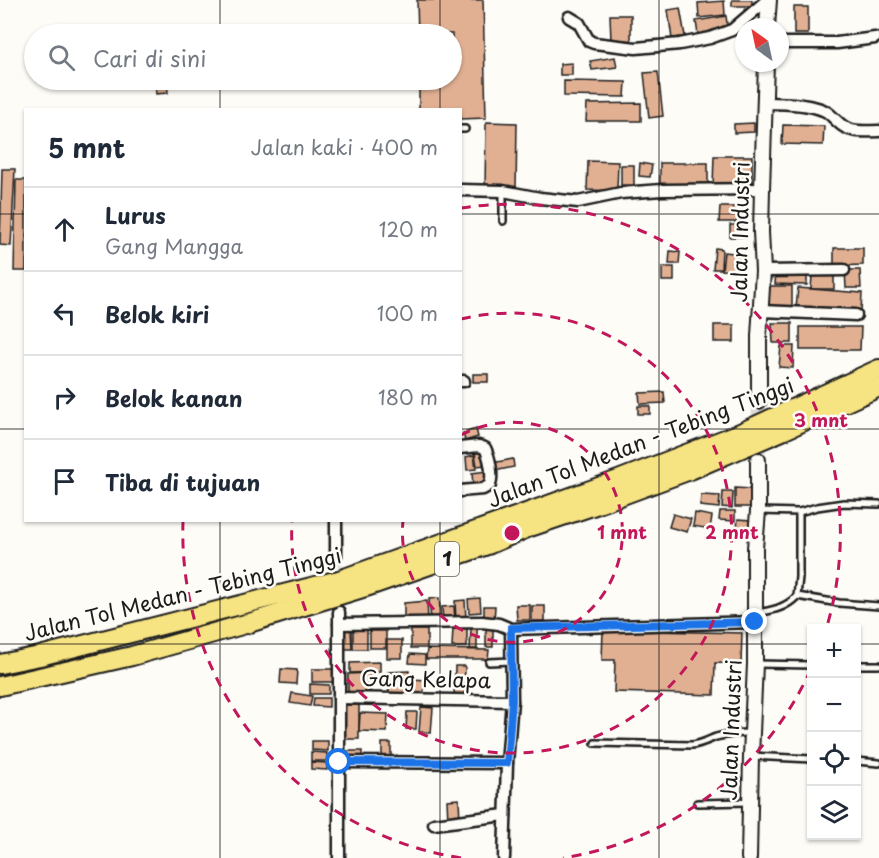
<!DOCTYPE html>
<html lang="id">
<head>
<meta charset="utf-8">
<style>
  body { margin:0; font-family:"Playpen Sans",sans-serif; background:#f2f2f3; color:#1f2937 }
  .controls { position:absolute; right:18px; bottom:18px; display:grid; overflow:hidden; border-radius:0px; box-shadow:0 2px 4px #0004 }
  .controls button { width:54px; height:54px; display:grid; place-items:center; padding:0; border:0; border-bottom:2px solid #e0e1e3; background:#fff; color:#1f2937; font:30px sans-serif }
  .compass { position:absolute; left:735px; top:18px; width:54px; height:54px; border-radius:50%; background:#fff; box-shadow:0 2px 4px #0004; rotate:327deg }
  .stop { position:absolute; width:18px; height:18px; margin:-14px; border:4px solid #1a73e8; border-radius:50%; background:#fff }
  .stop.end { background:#1a73e8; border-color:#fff; box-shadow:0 2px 6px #0008 }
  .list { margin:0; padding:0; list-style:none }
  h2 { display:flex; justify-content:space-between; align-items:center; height:78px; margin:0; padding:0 24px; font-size:26px }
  h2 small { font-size:20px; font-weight:400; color:#747a83 }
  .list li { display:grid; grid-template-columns:39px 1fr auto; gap:18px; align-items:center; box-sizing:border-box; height:84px; padding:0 24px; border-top:2px solid #e0e1e3 }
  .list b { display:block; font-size:22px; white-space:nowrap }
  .list p { margin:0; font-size:20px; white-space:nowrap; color:#747a83 }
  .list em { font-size:20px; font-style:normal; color:#747a83 }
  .icon { flex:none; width:33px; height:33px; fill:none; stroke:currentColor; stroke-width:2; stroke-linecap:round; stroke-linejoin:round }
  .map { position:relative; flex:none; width:879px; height:858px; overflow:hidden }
  .search { position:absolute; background:#fff; box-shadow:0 2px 4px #0004; left:24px; top:24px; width:438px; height:66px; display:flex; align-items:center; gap:15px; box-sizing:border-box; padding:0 21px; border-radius:33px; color:#747a83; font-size:22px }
  .panel { position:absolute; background:#fff; box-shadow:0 2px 4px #0004; left:24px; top:108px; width:438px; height:414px; border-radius:0px }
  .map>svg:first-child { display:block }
</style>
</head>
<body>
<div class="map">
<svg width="879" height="858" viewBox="0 0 879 858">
  <rect width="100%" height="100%" fill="#fdfcf7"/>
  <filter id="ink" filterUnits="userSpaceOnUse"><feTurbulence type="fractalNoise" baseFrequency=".0167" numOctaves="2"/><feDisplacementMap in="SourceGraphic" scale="12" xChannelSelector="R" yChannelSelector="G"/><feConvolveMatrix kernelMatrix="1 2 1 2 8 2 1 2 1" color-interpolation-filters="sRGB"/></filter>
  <g filter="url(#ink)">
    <g fill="#e1b093" stroke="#1c1c1c" stroke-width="1.5">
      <path d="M417,0H483L486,118L460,119V110H419V80H452V34H418Z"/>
      <rect x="732" y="0" width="20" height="6"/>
      <path d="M724,1L725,15L699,18L698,3Z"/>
      <rect x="794" y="7" width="14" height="27"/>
      <path d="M680,8L685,36L672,39L668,10Z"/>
      <path d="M610,15H631V41H611Z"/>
      <path d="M726,16L728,31L698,35L696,21Z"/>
      <path d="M615,57L617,67L592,70L590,61Z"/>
      <path d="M572,63V75H560V64Z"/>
      <path d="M658,72L663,116L649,118L644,73Z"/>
      <path d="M155,80H167L168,93L156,94Z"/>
      <path d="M564,81L626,82L625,97L564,96Z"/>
      <path d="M641,103V121H586L587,104Z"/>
      <path d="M486,122L517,123L516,189L485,188Z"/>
      <path d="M754,123V132L734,133V124Z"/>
      <path d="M783,125L824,126L823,145L782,144Z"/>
      <path d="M714,156H752V187L713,186Z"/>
      <path d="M588,161L618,162L617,191L587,190Z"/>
      <path d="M640,163L652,165L650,177L639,176Z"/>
      <rect x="660" y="163" width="48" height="22"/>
      <rect x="621" y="165" width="13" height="20"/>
      <path d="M2,169H15L11,246L0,245Z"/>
      <path d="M16,180H26V271H14Z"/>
      <path d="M720,207H745V222H719Z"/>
      <rect x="730" y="225" width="14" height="12"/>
      <path d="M715,248L722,249L721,269H713Z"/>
      <path d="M834,248H863V265L834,266Z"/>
      <path d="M670,251L680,252L679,264H669Z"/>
      <path d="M724,252L743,254L741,272L722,270Z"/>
      <rect x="662" y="267" width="12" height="14"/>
      <path d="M845,270H860L861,288H846Z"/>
      <path d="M776,271L807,272V285L775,284Z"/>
      <path d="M812,276H834V289H811Z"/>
      <rect x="768" y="286" width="24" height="24"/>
      <path d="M798,288L862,293L861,313L796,308Z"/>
      <path d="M772,323H792V343H773Z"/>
      <rect x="714" y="325" width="20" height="17"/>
      <path d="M800,327H861L860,350H800Z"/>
      <path d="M781,346H794L793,368L779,367Z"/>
      <rect x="473" y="374" width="15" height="8"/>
      <path d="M664,392L665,403L640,404L639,393Z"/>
      <rect x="638" y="406" width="12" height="8"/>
      <path d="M476,429L478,437L465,441L463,433Z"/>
      <path d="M483,452L485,465L477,466L475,453Z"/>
      <path d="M474,455L476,469L467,470L466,457Z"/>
      <path d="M513,459L514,467L494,471L492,463Z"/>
      <path d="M487,471L489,484L473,486L472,473Z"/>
      <path d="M735,488L751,489V507H735Z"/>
      <path d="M723,492H733L732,508L722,507Z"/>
      <path d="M701,495L720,496L719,508L700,506Z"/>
      <path d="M720,511H735V521L719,520Z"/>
      <path d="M695,513L712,516L710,529L693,526Z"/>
      <path d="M673,514L691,519L687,532L669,527Z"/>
      <path d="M738,519L750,520L748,530L737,528Z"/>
      <path d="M439,598L441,619L431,620L429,599Z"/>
      <path d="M480,598L481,612L469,613L468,599Z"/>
      <path d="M465,600L466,620L456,621L455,601Z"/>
      <path d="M427,601L428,622L404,623V603Z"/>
      <path d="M516,605H530V620H517Z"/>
      <path d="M454,606L455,621H443L442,607Z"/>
      <path d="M484,606H495L494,622H484Z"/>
      <rect x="532" y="606" width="13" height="15"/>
      <path d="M453,628H467V647H452Z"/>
      <path d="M471,628H477V649H470Z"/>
      <rect x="486" y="628" width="7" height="19"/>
      <path d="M343,630H351L352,649H344Z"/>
      <rect x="353" y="630" width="14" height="19"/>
      <rect x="411" y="630" width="16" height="18"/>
      <path d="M603,630L742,633L741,664L715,663L714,695L614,692L615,660H602Z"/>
      <rect x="370" y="631" width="16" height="17"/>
      <rect x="387" y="640" width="15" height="18"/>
      <path d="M427,649L489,650L488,659H426Z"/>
      <path d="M410,654L425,655V664L409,663Z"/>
      <path d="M380,662V672L350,673V663Z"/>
      <path d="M455,666H465L464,698H454Z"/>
      <path d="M281,669L297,670L296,684L280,683Z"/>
      <rect x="312" y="669" width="22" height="13"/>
      <path d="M409,671L410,695L389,696L388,672Z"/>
      <path d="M370,673V692L348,693V674Z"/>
      <path d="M413,679L425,680L423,697L411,696Z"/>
      <path d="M310,684L329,685V694H310Z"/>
      <path d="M292,693L312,696L310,706L290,703Z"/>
      <path d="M314,698H329V707L313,706Z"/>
      <path d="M344,705H359V739H343Z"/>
      <path d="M421,707L433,708L431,733L419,732Z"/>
      <path d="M407,712H417L416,729H406Z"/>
      <path d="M360,713L388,714L387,732L359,731Z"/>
      <path d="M312,741H328V751L312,750Z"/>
      <rect x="382" y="743" width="9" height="13"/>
      <rect x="342" y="751" width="20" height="9"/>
      <path d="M311,752L327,753V761H311Z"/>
      <path d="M311,762L327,763V770L311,769Z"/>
      <path d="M459,799L460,820L448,821L447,800Z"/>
    </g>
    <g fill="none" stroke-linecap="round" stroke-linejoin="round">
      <path stroke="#dbdad6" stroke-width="10" stroke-dasharray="10 5" stroke-linecap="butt" d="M336,556L339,612"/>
      <path stroke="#dbdad6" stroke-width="14" stroke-dasharray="14 7" stroke-linecap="butt" d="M758,460L759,401"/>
      <defs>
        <g id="lane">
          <path d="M460,129H465"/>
          <path d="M503,221V191"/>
          <path d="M759,511L799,512V577L797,596L839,603L879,606"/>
          <path d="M799,512L817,507L844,503L879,504"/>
          <path d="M755,613C771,611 786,608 797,596"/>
          <path d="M489,662L512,661"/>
          <path d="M757,664L812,665"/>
          <path d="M856,665H879"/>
          <path d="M595,743L692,745C701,744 708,740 716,737C727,734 740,733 751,733"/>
          <path d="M752,756L812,759"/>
          <path d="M856,761L879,763"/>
          <path d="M697,803L749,802"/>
        </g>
        <g id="street">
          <path d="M569,17L579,23L589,41L594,43L636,48L680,44L710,38L732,30L767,0"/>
          <path d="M780,43H837L875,38"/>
          <path d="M766,103C781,103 809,104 823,110C829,112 833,118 838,122C850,134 863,131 879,131"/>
          <path d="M460,190L503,191L540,198L578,202L621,193L662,190L762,189"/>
          <path d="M763,271L844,270"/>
          <path d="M761,311L856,315"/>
          <path d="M460,381H464"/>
          <path d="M460,448L479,446L485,448C490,458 493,475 490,485L483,489L460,491"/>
          <path d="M336,556V520"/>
          <path d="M339,612V858"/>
          <path d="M339,624L482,622L499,624L511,629L755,622"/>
          <path d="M339,698L512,701"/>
          <path d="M339,762L507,763"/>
          <path d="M434,824L505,815"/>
          <path d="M504,858L507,763L512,701L511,629"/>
        </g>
        <g id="secondary">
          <path d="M767,27L769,0"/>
          <path d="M759,401V336L763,271L761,232L762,189L766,63"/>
          <path d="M749,858L751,756L755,664V548L758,511V460"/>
        </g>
        <g id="highway">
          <path d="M0,664L40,656L339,580L621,479L738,434L879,369"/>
          <path d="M0,686L132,656L249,623L366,587L490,544L530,527L598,504L690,470L782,431L879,387"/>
        </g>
      </defs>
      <use href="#lane" stroke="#1c1c1c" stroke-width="10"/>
      <use href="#street" stroke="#1c1c1c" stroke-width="15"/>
      <use href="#secondary" stroke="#1c1c1c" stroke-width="18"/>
      <use href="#highway" stroke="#1c1c1c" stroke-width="22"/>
      <use href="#lane" stroke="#fdfcf7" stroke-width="5"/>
      <use href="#street" stroke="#fdfcf7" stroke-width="10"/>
      <use href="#secondary" stroke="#fdfcf7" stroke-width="14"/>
      <use href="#highway" stroke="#f6e381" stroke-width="18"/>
    </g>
  </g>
  <g fill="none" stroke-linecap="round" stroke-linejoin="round" filter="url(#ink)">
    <path stroke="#1a73e8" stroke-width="8" d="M339,762L507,763L512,701L511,628L755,622"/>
  </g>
  <path fill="none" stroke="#1c1c1c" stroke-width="1.5" stroke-opacity="0.55" d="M220,0V34M440,0V34M659,0V858M220,80V110M440,80V110M0,214H26M460,214H879M0,429H26M460,429H879M220,520V858M440,520V858M0,644H812M856,644H879"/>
  <g fill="none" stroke="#c2185b" stroke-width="3" stroke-dasharray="10 8">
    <path d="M461 435A110 110 0 1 1 403 521"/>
    <path d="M461 319A220 220 0 1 1 292 521"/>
    <path d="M811 669A329 329 0 0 1 563 858M461 858A329 329 0 0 1 183 522M461 208A329 329 0 0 1 827 626"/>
  </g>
  <g text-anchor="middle" stroke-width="5" stroke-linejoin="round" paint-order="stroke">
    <rect fill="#fdfcf7" stroke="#605f5e" stroke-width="1.5" x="435" y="542" width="24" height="34" rx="4.5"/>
    <g font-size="20" font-weight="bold" fill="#1c1c1c">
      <text x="447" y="566">1</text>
    </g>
    <g font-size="21" fill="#1c1c1c" stroke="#fdfcf7">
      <text transform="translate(741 232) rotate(-89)" y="7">Jalan Industri</text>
      <text transform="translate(641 443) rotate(-21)" y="7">Jalan Tol Medan - Tebing Tinggi</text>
      <text transform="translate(183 595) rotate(-14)" y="7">Jalan Tol Medan - Tebing Tinggi</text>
      <text transform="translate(426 680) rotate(1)" y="7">Gang Kelapa</text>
      <text transform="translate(732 730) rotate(-88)" y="7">Jalan Industri</text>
    </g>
  </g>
  <circle cx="512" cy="533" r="9" fill="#c2185b" stroke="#fdfcf7" stroke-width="3"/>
  <g font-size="18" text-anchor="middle" font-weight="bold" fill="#c2185b" stroke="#fdfcf7" stroke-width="5" stroke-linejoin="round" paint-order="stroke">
    <text x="821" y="427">3 mnt</text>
    <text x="622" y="539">1 mnt</text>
    <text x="732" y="539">2 mnt</text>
  </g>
</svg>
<div class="controls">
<button>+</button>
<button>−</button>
<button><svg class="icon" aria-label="locate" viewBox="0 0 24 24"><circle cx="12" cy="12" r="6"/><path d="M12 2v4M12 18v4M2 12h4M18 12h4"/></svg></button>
<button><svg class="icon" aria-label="layers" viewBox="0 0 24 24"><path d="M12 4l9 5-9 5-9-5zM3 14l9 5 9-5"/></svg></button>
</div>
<svg class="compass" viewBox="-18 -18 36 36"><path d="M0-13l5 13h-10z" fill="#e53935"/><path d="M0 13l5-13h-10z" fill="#747a83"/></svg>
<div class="stop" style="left:339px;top:762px"></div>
<div class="stop end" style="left:755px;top:622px"></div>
<div class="search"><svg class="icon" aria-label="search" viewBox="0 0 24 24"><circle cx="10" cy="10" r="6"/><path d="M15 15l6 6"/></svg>Cari di sini</div>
<section class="panel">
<h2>5 mnt<small>Jalan kaki · 400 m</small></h2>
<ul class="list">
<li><svg class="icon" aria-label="ahead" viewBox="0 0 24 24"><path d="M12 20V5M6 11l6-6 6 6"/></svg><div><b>Lurus</b><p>Gang Mangga</p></div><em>120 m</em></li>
<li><svg class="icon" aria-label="left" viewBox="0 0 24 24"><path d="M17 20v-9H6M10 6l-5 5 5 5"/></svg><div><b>Belok kiri</b></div><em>100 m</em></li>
<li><svg class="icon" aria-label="right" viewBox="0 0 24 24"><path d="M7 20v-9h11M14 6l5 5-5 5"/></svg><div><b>Belok kanan</b></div><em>180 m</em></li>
<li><svg class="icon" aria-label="arrive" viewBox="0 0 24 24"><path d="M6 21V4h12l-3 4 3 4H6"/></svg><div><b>Tiba di tujuan</b></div></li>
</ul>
</section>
</div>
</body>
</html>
